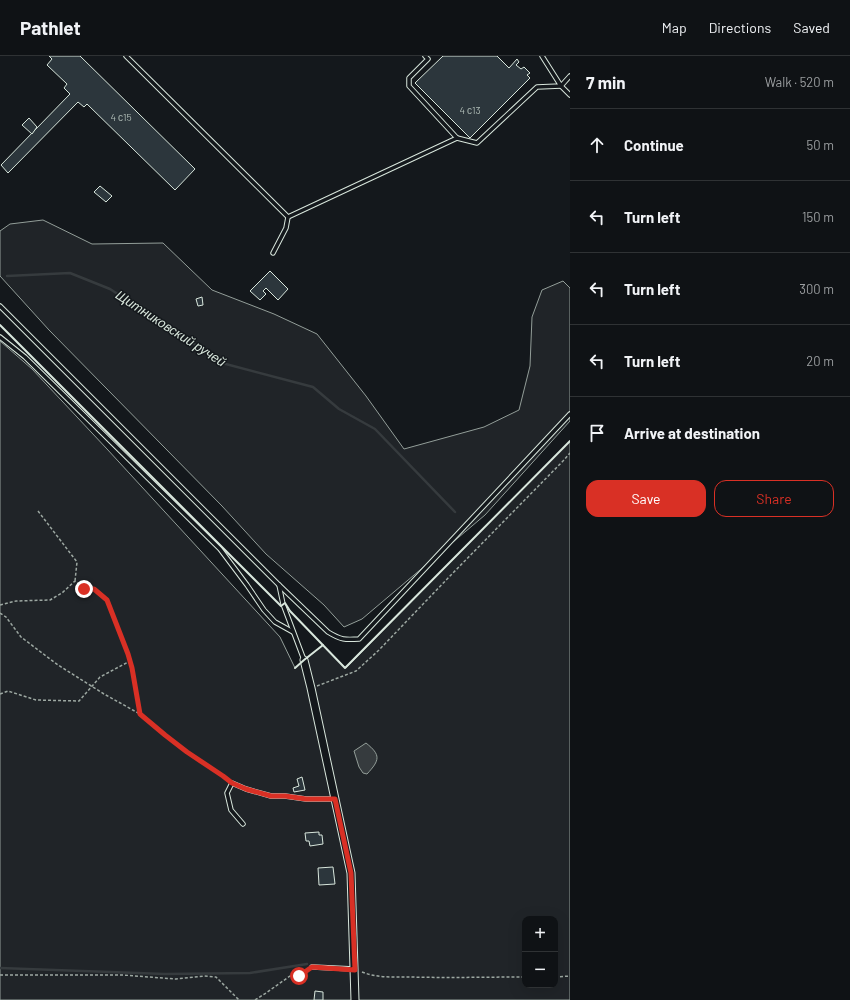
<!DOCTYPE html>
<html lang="en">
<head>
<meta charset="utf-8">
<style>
  body { margin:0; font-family:Barlow,sans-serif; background:#181b1e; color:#f1f3f6 }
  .controls { position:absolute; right:12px; bottom:12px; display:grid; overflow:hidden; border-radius:8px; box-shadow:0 4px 16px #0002 }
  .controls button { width:36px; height:36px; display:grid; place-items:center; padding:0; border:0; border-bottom:1px solid #2f3234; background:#0f1215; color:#f1f3f6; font:20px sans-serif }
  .stop { position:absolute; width:12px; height:12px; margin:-9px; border:3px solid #d93025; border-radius:50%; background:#fff }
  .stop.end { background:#d93025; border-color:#fff; box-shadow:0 1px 4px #0008 }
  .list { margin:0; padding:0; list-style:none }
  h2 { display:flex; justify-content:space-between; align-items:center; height:52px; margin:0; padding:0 16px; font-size:17px }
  h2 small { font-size:13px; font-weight:400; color:#9b9ea0 }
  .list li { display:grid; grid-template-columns:26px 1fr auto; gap:12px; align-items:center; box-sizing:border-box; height:72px; padding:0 16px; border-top:1px solid #2f3234 }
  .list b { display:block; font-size:15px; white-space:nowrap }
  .list em { font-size:13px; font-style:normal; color:#9b9ea0 }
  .actions { display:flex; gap:8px; padding:12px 16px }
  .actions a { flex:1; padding:9px 0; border:1px solid #d93025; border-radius:12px; text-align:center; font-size:14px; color:#d93025 }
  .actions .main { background:#d93025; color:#fff }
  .icon { flex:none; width:22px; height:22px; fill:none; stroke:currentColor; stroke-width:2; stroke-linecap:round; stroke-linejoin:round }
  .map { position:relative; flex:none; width:570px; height:944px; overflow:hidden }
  header { display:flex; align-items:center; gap:24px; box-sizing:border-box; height:56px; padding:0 20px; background:#0f1215; border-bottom:1px solid #2f3234 }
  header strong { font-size:19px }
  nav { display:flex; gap:22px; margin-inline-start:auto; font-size:14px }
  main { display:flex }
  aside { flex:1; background:#0f1215 }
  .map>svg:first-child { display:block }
</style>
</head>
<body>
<header>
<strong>Pathlet</strong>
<nav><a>Map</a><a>Directions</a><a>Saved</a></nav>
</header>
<main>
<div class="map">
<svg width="570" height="944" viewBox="0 0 570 944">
  <rect width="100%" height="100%" fill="#14181c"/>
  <g fill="#202428" stroke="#939e99" fill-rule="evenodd">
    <path d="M43,164L92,188L163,187L212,234L274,258L317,278L366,340L404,393L484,371L519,354L530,310L532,261L542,234L563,225L570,232V365L485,459L362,563L344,571L324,549L266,498L222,450L49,274L0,220V175L10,168Z"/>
    <path d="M0,285L32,313L107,393L280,581L295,612L323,589L346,612L570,385V944H0ZM525,863H555V929H525Z"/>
  </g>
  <path fill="#363b3e" stroke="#939e99" d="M366,687C381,699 380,704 367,718L363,717L359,711L354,695Z"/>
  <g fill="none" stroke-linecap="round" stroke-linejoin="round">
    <g stroke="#363b3e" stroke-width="2.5">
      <path d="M7,220L70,217L110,233L184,281L222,307L313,331L339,353L375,373L455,456"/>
      <path d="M0,912L165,918L250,917L307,908"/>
    </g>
  </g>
  <g fill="#2c363c" stroke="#d8e6dc">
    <path d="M49,0H80L195,113L175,134L87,48L84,51L78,46L8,117L1,109L70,38L64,32L67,28L47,9L52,3Z"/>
    <path d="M443,0H497L509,12L517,3L519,6L516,9L521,13L524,11L530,17L527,19L530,22L470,82L415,27Z"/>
    <path d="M29,62L37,71L32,78L22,69Z"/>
    <path d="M100,130L112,140L106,146L94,136Z"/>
    <path d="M270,215L288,233L278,244L266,232L263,235L266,238L260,244L250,235Z"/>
    <path d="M202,241L203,249L198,250L196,243Z"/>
    <path d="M302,721L305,734L294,736L293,732L299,730L297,723Z"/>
    <path d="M319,776V779H322L323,788L310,790L309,785H306L305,777Z"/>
    <path d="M333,811L335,828L319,829L318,812Z"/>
    <path d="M315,935L323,936V944H314Z"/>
  </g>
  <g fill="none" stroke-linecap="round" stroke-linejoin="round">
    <defs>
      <g id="service">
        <path d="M126,0L288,161L457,82L477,87L537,31L561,30L542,0"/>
        <path d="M425,0L428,3L409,22V30L457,82"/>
        <path d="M570,20L561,30L570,39"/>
        <path d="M273,197L286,172L288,161"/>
        <path d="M0,250L278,528L328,576C341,584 345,584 359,583L570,358"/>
        <path d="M0,281L25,301L220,493L247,529L264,554L275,566L293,576"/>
        <path d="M279,529L283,548L304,604"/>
        <path d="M243,768L231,754L227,737L232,727L246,733L271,740H285L306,743H335"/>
        <path d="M312,911L354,913"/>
      </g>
      <path id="minor" d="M304,604L311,632L351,817L355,944"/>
    </defs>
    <use href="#service" stroke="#d8e6dc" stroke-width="5.5"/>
    <use href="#minor" stroke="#d8e6dc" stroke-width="9"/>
    <g stroke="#9da8a2" stroke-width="1.5" stroke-dasharray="3 2" stroke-linecap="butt">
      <path d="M38,455L77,506L75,525"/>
      <path d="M0,549L16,545L50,544L62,537L75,525L84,533H94L107,544L128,598L132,612L139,657"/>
      <path d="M0,557L6,561L21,581L58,609L104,638L140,658L165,679L228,724"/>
      <path d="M317,630L356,615L379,594L450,520L564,404L570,397"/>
      <path d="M0,638L8,635L36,644L79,645L100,621L130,605"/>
      <path d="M362,916C377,922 394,921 410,921C449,922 487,921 525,921"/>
      <path d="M0,919H123L176,923L204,920L216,921L239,944"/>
      <path d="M555,921L570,920"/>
      <path d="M255,944L266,937L290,920L299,919L308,914"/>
    </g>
    <use href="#service" stroke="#14181c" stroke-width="3.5"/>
    <use href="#minor" stroke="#14181c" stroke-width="7"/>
    <g stroke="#d8e6dc" stroke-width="2">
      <path d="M0,269L281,550L285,547L290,555L345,612L570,385"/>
      <path d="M295,612L304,604L323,589"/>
    </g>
  </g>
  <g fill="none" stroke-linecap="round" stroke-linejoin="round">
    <path stroke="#d93025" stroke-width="5" d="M84,533H94L107,544L128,598L132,612L140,658L165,679L187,696L223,720L232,727L246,733L271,740H285L306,743H335L351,817L355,914L312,911L299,920"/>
  </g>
  <g text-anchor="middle" stroke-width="3" stroke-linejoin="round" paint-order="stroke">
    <g font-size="10" fill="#adbab4">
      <text x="470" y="58">4 с13</text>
      <text x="121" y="65">4 с15</text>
    </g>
    <g font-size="13" font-style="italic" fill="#d8e6dc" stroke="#14181c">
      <text transform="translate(171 272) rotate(33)" y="5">Щитниковский ручей</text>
    </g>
  </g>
</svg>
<div class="controls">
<button>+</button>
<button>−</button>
</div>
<div class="stop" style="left:299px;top:920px"></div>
<div class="stop end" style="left:84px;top:533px"></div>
</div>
<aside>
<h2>7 min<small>Walk · 520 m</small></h2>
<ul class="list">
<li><svg class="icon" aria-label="ahead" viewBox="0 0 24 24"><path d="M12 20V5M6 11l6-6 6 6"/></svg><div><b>Continue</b></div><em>50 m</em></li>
<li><svg class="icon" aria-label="left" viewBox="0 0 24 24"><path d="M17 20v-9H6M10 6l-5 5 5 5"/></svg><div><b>Turn left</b></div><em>150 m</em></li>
<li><svg class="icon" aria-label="left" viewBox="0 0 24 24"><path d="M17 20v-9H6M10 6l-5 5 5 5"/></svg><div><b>Turn left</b></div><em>300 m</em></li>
<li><svg class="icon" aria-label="left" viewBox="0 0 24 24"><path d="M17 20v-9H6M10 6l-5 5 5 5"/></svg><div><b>Turn left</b></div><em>20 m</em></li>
<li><svg class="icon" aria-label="arrive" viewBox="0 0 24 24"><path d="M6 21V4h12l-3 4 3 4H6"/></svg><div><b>Arrive at destination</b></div></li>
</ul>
<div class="actions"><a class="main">Save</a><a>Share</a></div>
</aside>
</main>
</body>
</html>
